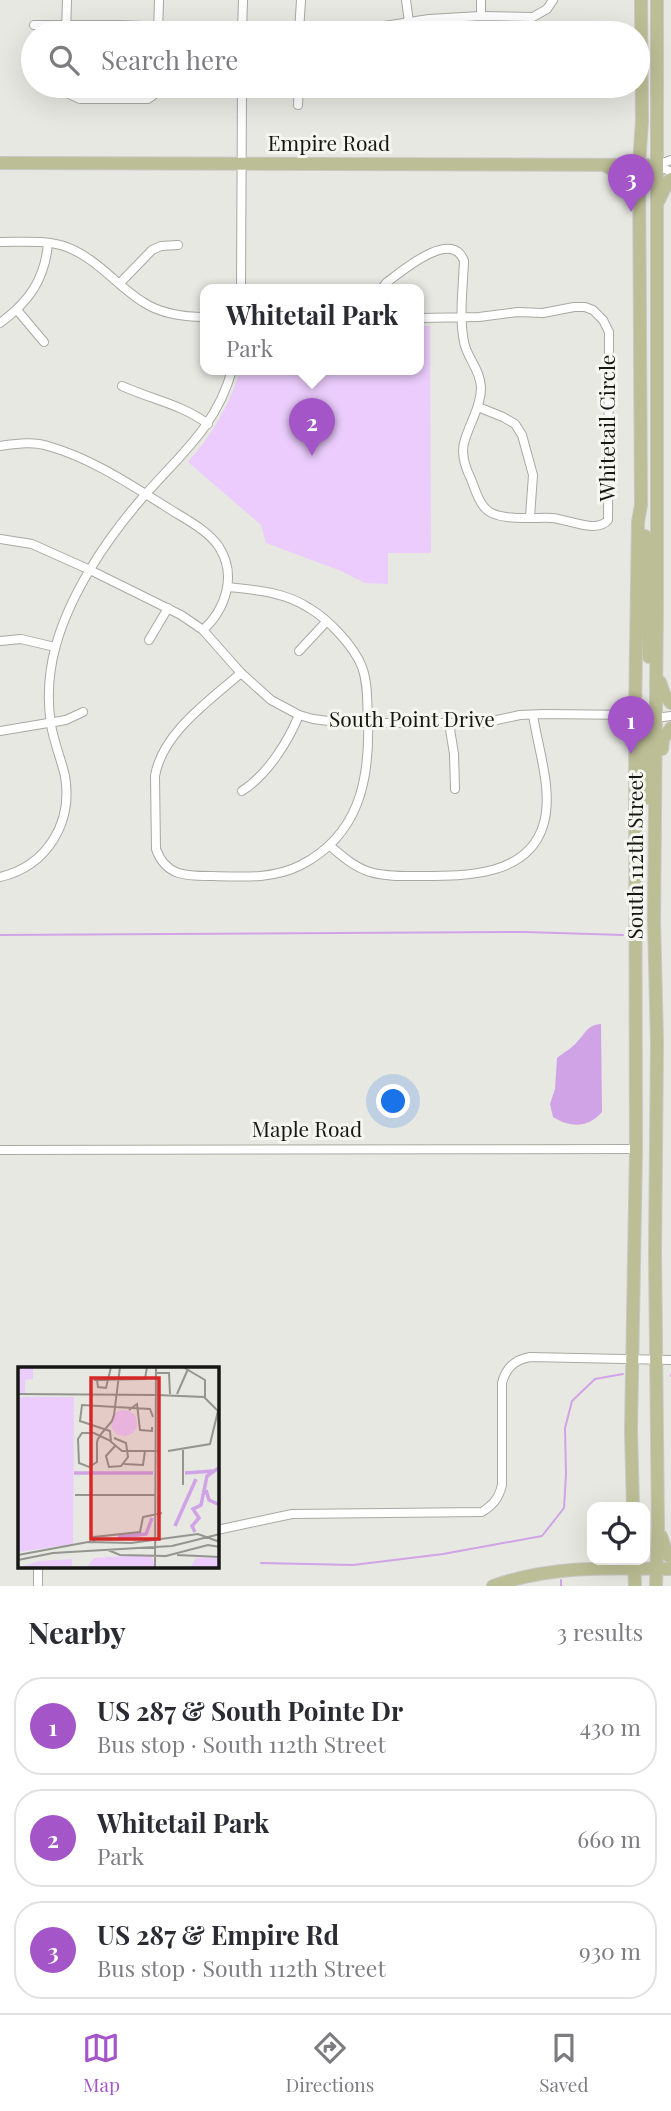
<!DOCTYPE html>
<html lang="en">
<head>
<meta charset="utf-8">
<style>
  body { margin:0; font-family:"Playfair Display",serif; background:#f7f7f7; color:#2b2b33 }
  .controls { position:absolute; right:21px; bottom:21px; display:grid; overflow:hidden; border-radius:14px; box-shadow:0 7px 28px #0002 }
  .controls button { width:63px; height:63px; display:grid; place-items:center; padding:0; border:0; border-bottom:2px solid #e1e1e2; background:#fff; color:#2b2b33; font:35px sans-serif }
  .you { position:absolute; left:394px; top:1102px; width:24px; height:24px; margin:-18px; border:5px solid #fff; border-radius:50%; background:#1a73e8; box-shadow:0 0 0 10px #1a73e833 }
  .badge { display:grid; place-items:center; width:46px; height:46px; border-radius:50%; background:#a456c8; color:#fff; font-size:23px; font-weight:700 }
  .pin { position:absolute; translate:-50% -58px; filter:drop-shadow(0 2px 4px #0008) }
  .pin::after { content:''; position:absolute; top:37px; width:24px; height:21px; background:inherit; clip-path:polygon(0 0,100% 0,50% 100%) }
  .popup { position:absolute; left:200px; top:284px; width:224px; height:91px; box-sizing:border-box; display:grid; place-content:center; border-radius:14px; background:#fff; filter:drop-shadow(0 2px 5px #0005); font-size:23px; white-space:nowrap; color:#7c7c81 }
  .popup b { font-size:26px; color:#2b2b33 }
  .popup::after { content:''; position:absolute; left:50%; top:100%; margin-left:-14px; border:14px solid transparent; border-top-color:#fff }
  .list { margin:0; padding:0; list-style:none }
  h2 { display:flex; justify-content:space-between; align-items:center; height:91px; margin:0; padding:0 28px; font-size:30px }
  h2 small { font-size:23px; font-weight:400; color:#7c7c81 }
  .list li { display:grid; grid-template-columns:46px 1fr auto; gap:21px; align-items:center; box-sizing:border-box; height:98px; margin:0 14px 14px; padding:0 14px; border:2px solid #e1e1e2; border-radius:28px }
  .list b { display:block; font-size:26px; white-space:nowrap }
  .list p { margin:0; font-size:23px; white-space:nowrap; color:#7c7c81 }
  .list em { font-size:23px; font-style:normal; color:#7c7c81 }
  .icon { flex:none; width:38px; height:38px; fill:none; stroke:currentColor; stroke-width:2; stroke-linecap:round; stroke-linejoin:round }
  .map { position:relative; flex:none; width:671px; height:1586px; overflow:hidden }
  .search { position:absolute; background:#fff; box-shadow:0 7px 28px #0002; left:21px; right:21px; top:21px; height:77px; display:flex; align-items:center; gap:18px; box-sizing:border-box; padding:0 24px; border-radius:38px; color:#7c7c81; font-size:26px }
  .sheet { height:427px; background:#fff }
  nav { display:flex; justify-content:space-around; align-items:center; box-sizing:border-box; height:98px; border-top:2px solid #e1e1e2; background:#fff; font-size:19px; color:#7c7c81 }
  nav a { display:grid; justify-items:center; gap:4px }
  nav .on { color:#a456c8 }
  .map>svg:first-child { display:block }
</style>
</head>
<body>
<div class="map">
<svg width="671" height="1586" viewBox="0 0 671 1586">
  <rect width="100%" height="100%" fill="#e8e8e2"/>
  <path fill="#ebccfc" d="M419,326H430L431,553H388V584L365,583L341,571L266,543L261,525L188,462C212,435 230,405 240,370H419Z"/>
  <path fill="#d0a3e7" d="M601,1024L602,1112C588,1128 571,1128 553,1117L550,1104L555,1089L557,1058C563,1053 572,1048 577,1042C586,1033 587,1025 601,1024Z"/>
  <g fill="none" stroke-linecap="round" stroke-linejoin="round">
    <g stroke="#d0a3e7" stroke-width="2">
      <path d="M0,935L525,932L623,935"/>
      <path d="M671,1375V1376"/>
      <path d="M261,1563L353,1565L443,1554L542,1536L564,1508L566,1474L565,1428L572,1401L595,1379L623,1374"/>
      <path d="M561,1586V1580"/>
    </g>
    <defs>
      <g id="minor">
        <path d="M406,0L409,22"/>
        <path d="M481,0V16"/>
        <path d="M34,25H120L242,30L365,29L429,19L481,16L533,17L547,9L553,0"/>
        <path d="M242,32L243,0"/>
        <path d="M299,32L301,0"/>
        <path d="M66,33L67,0"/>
        <path d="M158,33L159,0"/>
        <path d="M66,86L69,94L80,99H148L156,93L158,86"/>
        <path d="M298,105L299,86"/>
        <path d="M657,165L671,172"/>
        <path d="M657,165L671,160"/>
        <path d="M0,242C21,242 45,240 64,246C96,257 116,285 143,302C161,314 185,317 205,317"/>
        <path d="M120,283L152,250L161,246L178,245"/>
        <path d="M241,290L242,86"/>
        <path d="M381,290L386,283C402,271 452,228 464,261C463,286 459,318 464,342C467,358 480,369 481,387C481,407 469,424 464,443C461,455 466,469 471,479C475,489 478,501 485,508C496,522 535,517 552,518C567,519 597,534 608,520L609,332L603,320L593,310L585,307H574L543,313L518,312L479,317L419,318"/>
        <path d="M17,310L44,342"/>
        <path d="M0,323C29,302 45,279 48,243"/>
        <path d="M122,386C153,400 181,404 208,424"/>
        <path d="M478,407L503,417L515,424L522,435L533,475L530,517"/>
        <path d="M0,446C15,444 33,441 48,446C91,458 131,485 168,508C185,519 208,530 219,547C237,575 226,609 203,630"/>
        <path d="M0,539L32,544L90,570L181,615L203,630L241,673L271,700L299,715L313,719L344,723H483L520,715L544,714L635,715L656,718L671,716"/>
        <path d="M228,587C256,590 285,592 309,608C328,619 354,646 362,667C368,683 367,702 368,720C370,780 359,835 301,865C274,879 243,877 213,876C187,876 166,877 156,849L155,776C162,733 210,700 241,673"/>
        <path d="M149,640L168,608"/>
        <path d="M0,641L21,639L55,647"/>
        <path d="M299,651L326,622"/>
        <path d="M449,723L454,754L455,789"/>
        <path d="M0,731L66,720L83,712"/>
        <path d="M242,791C267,775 288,742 299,715"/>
        <path d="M330,846C342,856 354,867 370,872C387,877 406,876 423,876C466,876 527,876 543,826C554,793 538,749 533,715"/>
        <path d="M0,877C47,866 73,823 65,776C61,759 54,742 51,725C47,699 49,670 56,645C70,595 104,543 138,503C175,459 216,429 232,370"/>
        <path d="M0,1150L636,1149"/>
        <path d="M217,1530L292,1514L482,1512C493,1505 499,1498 502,1485V1383C506,1368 514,1360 530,1357L671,1360"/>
        <path d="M38,1567V1586"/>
      </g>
      <g id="primary">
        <path d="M0,163L647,165"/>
        <path d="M606,166L619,173L640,192"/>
        <path d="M659,200L667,183L671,179"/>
        <path d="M645,536L649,657"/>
        <path d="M660,682L664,694L671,703"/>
        <path d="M635,715L646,728L648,798"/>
        <path d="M662,749L663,739L671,728"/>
        <path d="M633,1507L631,1430L636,1149L635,715L638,522L641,505L639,165L642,121L641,0"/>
        <path d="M661,1536L667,1554L671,1558"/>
        <path d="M634,1560L635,1586"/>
        <path d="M493,1586C552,1565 610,1568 671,1569"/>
        <path d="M656,1586L658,1527L655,1253L657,1043L654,920L657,597V0"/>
      </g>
    </defs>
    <use href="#minor" stroke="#a9a9a3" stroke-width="10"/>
    <use href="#primary" stroke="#c7c7c7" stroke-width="14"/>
    <use href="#minor" stroke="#fff" stroke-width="8"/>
    <use href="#primary" stroke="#bcbe95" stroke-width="12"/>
  </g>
  <g text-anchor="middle" stroke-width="6" stroke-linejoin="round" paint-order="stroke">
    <g font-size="21" fill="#161714" stroke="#f5f6ef">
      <text x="329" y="151">Empire Road</text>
      <text transform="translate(608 428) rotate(-90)" y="7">Whitetail Circle</text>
      <text x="412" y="727">South Point Drive</text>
      <text transform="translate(636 856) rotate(-90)" y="7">South 112th Street</text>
      <text x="307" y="1137">Maple Road</text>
    </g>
  </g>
  <g transform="translate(18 1367)">
    <rect width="201" height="201" fill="#e8e8e2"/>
    <path d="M0,0H15V12L7,13V26H0ZM0,30H56L55,177L0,185ZM93 56a13 13 0 1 1 26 0a13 13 0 1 1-26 0ZM111,189H134L137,201H68L76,191ZM178,191H201V201H172ZM54,192V201H0L22,194Z" fill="#ebccfc"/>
    <path fill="none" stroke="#d0a3e7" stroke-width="3.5" d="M56,106H135M167,106L195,104M188,123L191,133L202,138M157,159L178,112M177,165L174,159L181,151L175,142L183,138L189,109L202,100M100,170L128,167L134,151"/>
    <path fill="none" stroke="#949490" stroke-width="2" d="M102,0L96,48L94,54L83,67L82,69L80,72L79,75V95L71,100L61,96L60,72L64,66H76L82,69L91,73L104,84H140M165,0L187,13V30M139,6H151L152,27M76,13L127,12L129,0M79,13L80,20L88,21L93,0M0,27L139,28M159,27L170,2M139,28L186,30L200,44L192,77L150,84M111,43L119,37L122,63L134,64V60M96,71L108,76L110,90L103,99L91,100L88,89L97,79M93,75L92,64L62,54L64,38L132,42L135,50M165,83V118M106,97L125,98L127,84M57,128H137M76,175V170L122,165L125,150L144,146M90,183L102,188L148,189L190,178L202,180M0,188L70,175L113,176L180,167L202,175M159,188L202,190M0,193L35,186L154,179L202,167M137,201L138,0"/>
    <path fill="#d62828" fill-opacity="0.15" stroke="#d62828" stroke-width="3.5" d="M73,11H141V172H73Z"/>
    <rect width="201" height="201" fill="none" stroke="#161714" stroke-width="3.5"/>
  </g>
</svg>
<div class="controls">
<button><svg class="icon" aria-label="locate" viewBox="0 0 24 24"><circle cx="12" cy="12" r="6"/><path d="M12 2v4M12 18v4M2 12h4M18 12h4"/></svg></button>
</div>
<div class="you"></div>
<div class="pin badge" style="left:631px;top:754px">1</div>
<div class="pin badge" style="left:312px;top:456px">2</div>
<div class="popup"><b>Whitetail Park</b>Park</div>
<div class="pin badge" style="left:631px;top:212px">3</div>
<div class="search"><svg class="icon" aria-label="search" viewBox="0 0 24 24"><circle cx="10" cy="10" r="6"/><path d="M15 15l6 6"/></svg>Search here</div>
</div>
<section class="sheet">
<h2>Nearby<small>3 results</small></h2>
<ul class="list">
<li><span class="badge">1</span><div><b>US 287 &amp; South Pointe Dr</b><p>Bus stop · South 112th Street</p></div><em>430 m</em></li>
<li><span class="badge">2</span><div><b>Whitetail Park</b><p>Park</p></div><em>660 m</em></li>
<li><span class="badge">3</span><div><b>US 287 &amp; Empire Rd</b><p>Bus stop · South 112th Street</p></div><em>930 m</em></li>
</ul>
</section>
<nav>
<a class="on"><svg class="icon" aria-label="map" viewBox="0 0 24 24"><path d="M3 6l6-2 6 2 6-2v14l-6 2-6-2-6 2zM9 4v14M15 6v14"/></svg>Map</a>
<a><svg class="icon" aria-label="directions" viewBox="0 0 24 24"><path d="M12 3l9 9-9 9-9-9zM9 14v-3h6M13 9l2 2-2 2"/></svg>Directions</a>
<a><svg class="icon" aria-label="saved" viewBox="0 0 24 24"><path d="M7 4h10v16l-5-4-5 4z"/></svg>Saved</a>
</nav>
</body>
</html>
